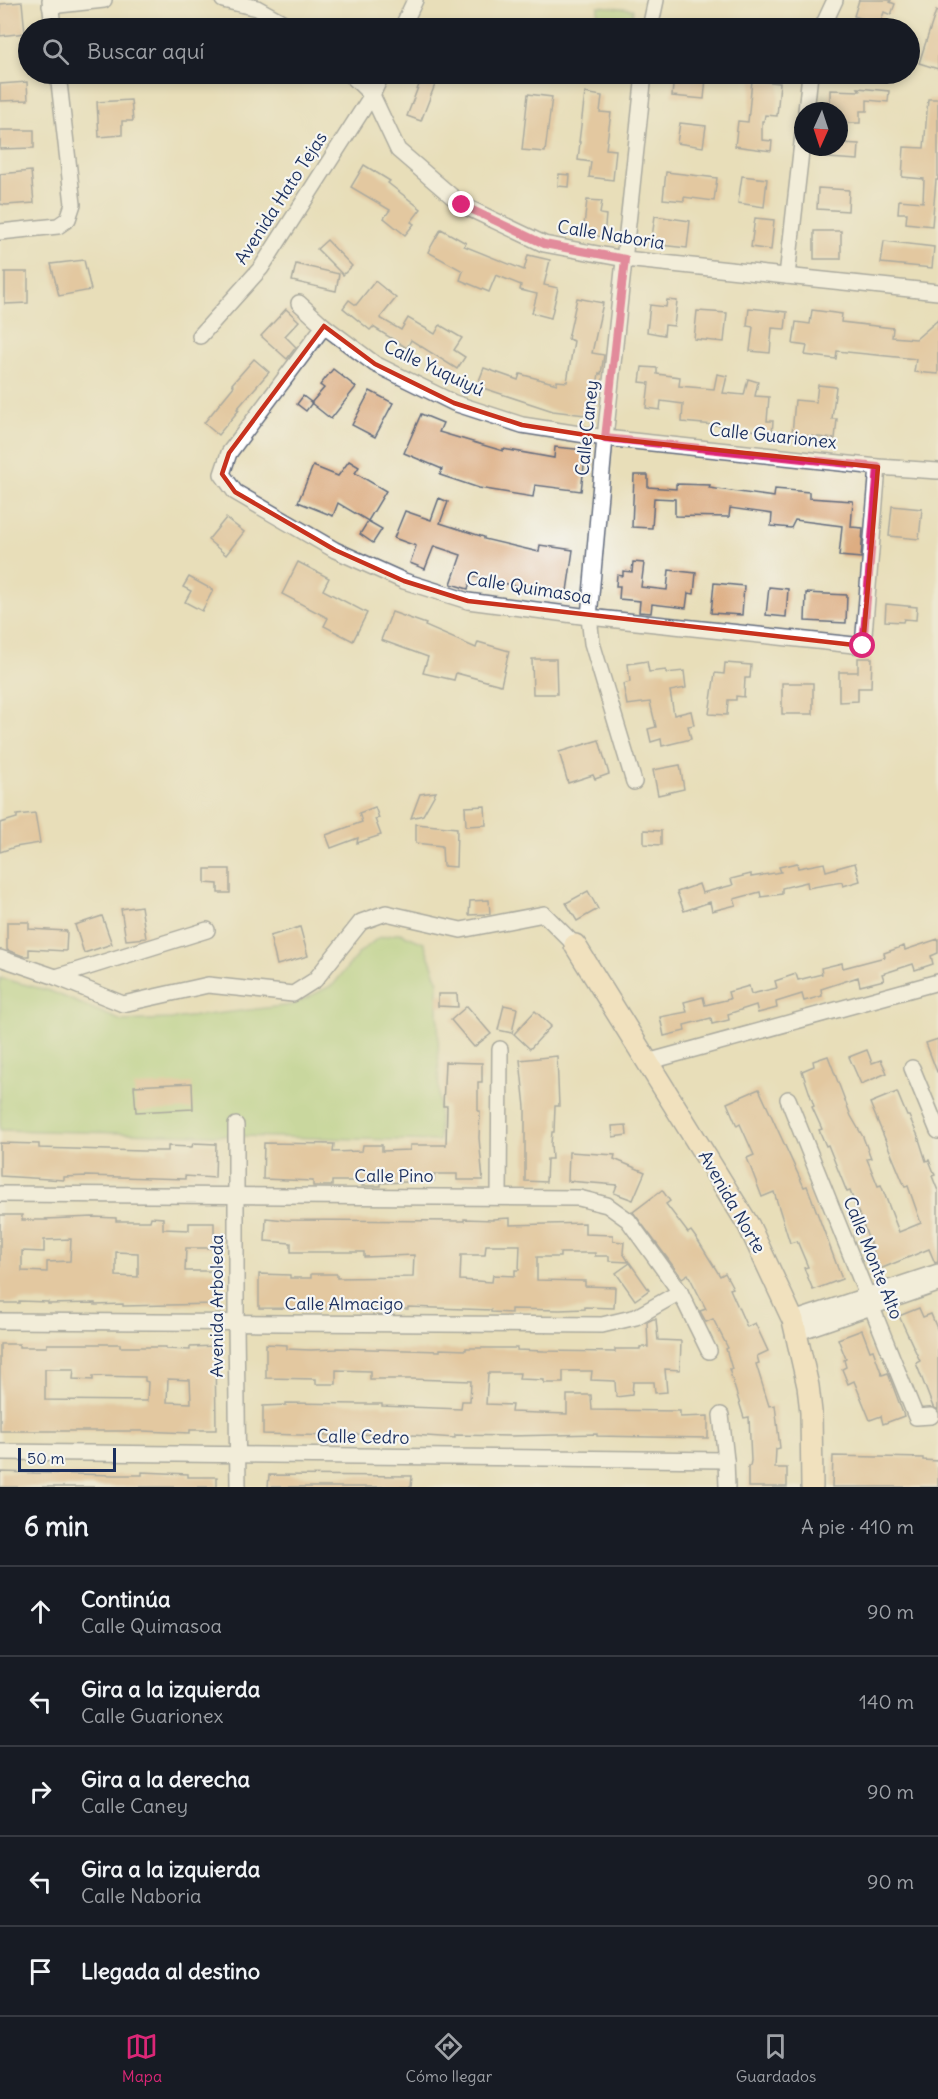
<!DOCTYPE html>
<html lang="es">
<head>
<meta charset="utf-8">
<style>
  body { margin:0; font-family:Delius,sans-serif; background:#20242c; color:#f1f3f6 }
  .compass { position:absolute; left:794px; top:102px; width:54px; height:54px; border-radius:50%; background:#171b24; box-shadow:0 3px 9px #0003; rotate:183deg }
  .scale { position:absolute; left:18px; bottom:15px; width:98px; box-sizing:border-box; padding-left:6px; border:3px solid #1b2f5e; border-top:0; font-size:16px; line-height:21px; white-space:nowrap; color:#1b2f5e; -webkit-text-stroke:4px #f6f6f2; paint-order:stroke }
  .stop { position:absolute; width:18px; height:18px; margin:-14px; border:4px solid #db2777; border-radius:50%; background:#fff }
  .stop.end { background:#db2777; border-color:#fff; box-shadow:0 2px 6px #0008 }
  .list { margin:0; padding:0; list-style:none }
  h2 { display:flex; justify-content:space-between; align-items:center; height:78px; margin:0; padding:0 24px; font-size:26px }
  h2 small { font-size:20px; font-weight:400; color:#9ea1a6 }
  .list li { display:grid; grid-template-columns:39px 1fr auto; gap:18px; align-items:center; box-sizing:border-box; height:90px; padding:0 24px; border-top:2px solid #363941 }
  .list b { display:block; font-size:22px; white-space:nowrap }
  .list p { margin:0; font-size:20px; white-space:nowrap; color:#9ea1a6 }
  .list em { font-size:20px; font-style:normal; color:#9ea1a6 }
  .icon { flex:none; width:33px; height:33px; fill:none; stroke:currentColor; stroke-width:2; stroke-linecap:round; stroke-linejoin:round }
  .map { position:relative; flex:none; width:938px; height:1487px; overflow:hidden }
  .search { position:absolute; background:#171b24; box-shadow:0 3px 9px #0003; left:18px; right:18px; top:18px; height:66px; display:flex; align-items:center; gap:15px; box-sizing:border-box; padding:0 21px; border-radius:33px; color:#9ea1a6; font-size:22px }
  .sheet { height:528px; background:#171b24 }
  nav { display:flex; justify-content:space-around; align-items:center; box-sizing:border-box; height:84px; border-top:2px solid #363941; background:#171b24; font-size:16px; color:#9ea1a6 }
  nav a { display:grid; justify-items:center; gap:3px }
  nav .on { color:#db2777 }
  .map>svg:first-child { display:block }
</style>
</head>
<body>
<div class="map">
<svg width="938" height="1487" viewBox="0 0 938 1487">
  <rect width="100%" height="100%" fill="#f6f6f2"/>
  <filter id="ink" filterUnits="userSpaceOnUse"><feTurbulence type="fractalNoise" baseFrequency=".0167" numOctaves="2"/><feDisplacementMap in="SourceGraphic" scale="12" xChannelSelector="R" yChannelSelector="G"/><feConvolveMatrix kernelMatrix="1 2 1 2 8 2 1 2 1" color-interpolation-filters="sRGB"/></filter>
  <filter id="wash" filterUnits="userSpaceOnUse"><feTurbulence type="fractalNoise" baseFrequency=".008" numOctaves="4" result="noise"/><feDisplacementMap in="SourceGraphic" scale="24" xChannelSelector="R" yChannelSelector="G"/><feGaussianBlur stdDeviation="1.35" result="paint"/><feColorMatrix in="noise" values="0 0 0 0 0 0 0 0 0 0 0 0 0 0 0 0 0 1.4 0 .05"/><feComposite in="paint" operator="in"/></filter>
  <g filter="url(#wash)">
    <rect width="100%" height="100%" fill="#e8deb9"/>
    <g fill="#a4cf7b" stroke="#607f6c" stroke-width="1.5">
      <path d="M598,6L633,9L631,28H596Z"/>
      <path d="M547,18L578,21L577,28H546Z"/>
      <path d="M400,933L424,943L438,981L439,1141L0,1130V978L50,991L122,1021L171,1019L292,1005L333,985L359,953L378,938Z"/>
    </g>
    <g id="blocks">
      <g fill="#ddad82" fill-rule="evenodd">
        <path d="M859,0H891L890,2L895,4L891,15L884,12L880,24L854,16Z"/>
        <path d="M22,2L25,33L0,36V4Z"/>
        <path d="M936,11L938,12V69L919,63Z"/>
        <path d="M674,75L706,78L704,99L672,96Z"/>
        <path d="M422,77L436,82L421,121L407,116Z"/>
        <path d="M752,80L780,83L777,116L765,115L764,121H762V140L772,141L771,151L735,146L738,121L748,122Z"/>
        <path d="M27,82L28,100L0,101V84Z"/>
        <path d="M858,88L889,91L888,102L867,100V111H860V123H839V111L830,109V90L860,91Z"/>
        <path d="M585,93L602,96L600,112L611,113L606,149L616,150L613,180L589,177L591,162L578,160L580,142H579Z"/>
        <path d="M528,94L552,97L545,152L522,150Z"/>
        <path d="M928,99H938V180H936L932,226L906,223L907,213H898L899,200L923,202L924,179L902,177L904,147L924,148Z"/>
        <path d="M131,100L133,121H122V135L99,137L97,102Z"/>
        <path d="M680,123L706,126L703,147L677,143Z"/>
        <path d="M0,130H34V148L0,149Z"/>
        <path d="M839,143L859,144L858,160L828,158L829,147H839Z"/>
        <path d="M364,165L390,181L388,183L421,209L411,222L414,224L405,235L384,218L390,210L351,187Z"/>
        <path d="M31,171L34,203L6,205L0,204V174Z"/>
        <path d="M666,172L717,178L714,201L684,197V201L663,199Z"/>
        <path d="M559,174L570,175L569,187L558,186Z"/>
        <path d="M742,176L767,179L764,207L738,203Z"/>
        <path d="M818,188L849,190L848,211L817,209Z"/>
        <path d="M587,200L602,201L600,214L606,215L604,237L583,234Z"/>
        <path d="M655,216L690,221L687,248L651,244Z"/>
        <path d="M755,218L774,220L771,250L751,247Z"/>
        <path d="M441,229L466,243L464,246L524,270L528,255L550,260L544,285L558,288L551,318L532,313L537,294L520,290L521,285L496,275L489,292L460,280L463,271L428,252Z"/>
        <rect x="814" y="231" width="27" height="28"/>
        <path d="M327,240L352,266L343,275L317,249Z"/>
        <path d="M884,241L934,247L932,268L881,263Z"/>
        <path d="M84,260L91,290L59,296L51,264Z"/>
        <path d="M296,264L339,274L336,291L292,281Z"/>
        <path d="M5,272H28V303L5,304Z"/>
        <path d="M375,281L396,298L380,318L401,330L408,318L435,334L440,325L462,338L454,350L465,357L457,369L411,340L407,348L373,327L370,330L343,308L349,300L356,305Z"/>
        <path d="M577,298L603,303L592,353L604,355L601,374L599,373L593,416L553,411L477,386L484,368L518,380L520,374L557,384V381L567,382L574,341L568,339Z"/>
        <path d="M667,300L677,301L674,326L665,325L664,335L647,332L650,305L666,307Z"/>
        <path d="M749,308L787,312L785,329L772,328L770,353L750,351L753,327L747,326Z"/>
        <path d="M286,309L299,321L285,336L296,347L287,359L261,336Z"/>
        <path d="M812,310L842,314L841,322L893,328L892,337L916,339L938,320V374L914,372L916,359L837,351L836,359L805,355L807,346L793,344L796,322L810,324Z"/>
        <path d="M697,311L727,313L724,342L694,339Z"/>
        <path d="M254,359L269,372L237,409L239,410L218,435L204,423L234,386L232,384Z"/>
        <path d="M642,367L657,368V374L680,377L679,386L714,389L717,374L727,376L723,393L744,395L748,379L758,382L755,396L769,397L767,421H773L772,434L736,427L682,422L683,404L661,401L660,410L646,408L649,383L640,382Z"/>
        <path d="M333,369L356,387L331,419L311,403L324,388L320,385Z"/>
        <path d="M818,385L836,387L832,419H837L835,439L792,434L795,400L816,402Z"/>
        <path d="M370,391L393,403L375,437L352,425Z"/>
        <path d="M303,396L312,403L306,411L297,404Z"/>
        <path d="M421,414L443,423L439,432L503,451V449L554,458L555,447L586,450L581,491L535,485L533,497L479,488L440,475L442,469L404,453Z"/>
        <path d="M349,461L359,467L355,473L386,491L368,521L338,503L333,516L298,502L313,466L338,476Z"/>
        <path d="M634,475H648V487L676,489V484L710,485L709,488L774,497L775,489L809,492V498L853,501L851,527L863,528L861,558L839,556L842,526L795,520L791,528L771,526L772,514L730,508L729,517L675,516V499L654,498L652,528L632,527Z"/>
        <path d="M439,498L448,502L440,523L484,537V539L539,552L540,545L573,550L566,598L533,594V590L472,576L468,589L451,584L461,555L434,546L425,569L410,563L416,546L394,538L405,511L431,520Z"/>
        <path d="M892,506L922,509L919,539L889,536Z"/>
        <path d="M226,518L244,532L226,555L208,540Z"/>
        <path d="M368,521L382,529L373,543L360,534Z"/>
        <path d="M298,562L329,578L323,590L367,613L353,641L324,626L328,618L282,594Z"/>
        <path d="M633,562L644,563L641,587L667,590L669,570L696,573L694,594L688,593L686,608L652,604L651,613L639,612L640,601L619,599L620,586H616L617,575L623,576V571L632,572Z"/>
        <path d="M189,577L213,590L202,611L185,602L191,591L183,587Z"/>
        <path d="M714,583L744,586L742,615L711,613Z"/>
        <path d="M769,587L788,589L786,617L766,615Z"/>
        <path d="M806,593L847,595L846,623L805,621Z"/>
        <path d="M886,604L917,607L916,620L904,619L903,622L885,621Z"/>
        <path d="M392,612L426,624L425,626L476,648L478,642L509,651L501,685L456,673L454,680L423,673L428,657L381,640Z"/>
        <path d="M858,658H872L871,688H858V701L839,702V672H858Z"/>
        <path d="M532,659H556L557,694H533Z"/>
        <path d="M647,661L649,672L666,670V673L684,671L686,688L670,691L674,715L691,711L694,725L688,726L691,739L662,746L661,739L651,742L648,729L656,727L650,702L627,705L623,684L630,682L628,664Z"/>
        <path d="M725,663L751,665L750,678H745L744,697L736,696V700H728L727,715L709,714L715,673L724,674Z"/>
        <rect x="782" y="683" width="31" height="31"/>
        <path d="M599,740L609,774L595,779L593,775L568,783L559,752Z"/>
        <path d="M680,765L684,789L658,795L653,770Z"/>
        <path d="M436,792L423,815L411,818L420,794Z"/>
        <path d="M485,806L486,825L466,826L465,807Z"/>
        <path d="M375,807L379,818L375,819L381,835L357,843L358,838L331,848L326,835L362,822L359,813Z"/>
        <path d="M35,813L40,843L15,847L0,852V823L17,818V815Z"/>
        <path d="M416,824L457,828L456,867L443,866L442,846L416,843Z"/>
        <path d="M644,830L661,831V845L644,844Z"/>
        <path d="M797,863L798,868L824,863L826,871L855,863L860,881L843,886L842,882L808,888L807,882L782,888V894L761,897L760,892L734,899L736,905L712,911L710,902L684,911L677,892L699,884L702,893L733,885L731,879L751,874V877L781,872L779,867Z"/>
        <path d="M205,869H230V893H218V884L205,883Z"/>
        <path d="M588,891L598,909L577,921L566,903Z"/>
        <path d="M489,900L490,914L469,915L470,901Z"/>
        <path d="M141,906L146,938L126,940L121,909Z"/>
        <path d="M102,916L112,944L84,953L75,925Z"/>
        <path d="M7,922H29V929L67,931L66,951L29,949V956H23L7,950Z"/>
        <path d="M300,927L308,956L277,965L270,936Z"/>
        <path d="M938,939V953L931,956L933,964L915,970L913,964L882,974L884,980L860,986L858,977L821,989L822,996L804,1001L802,994L776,1002L777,1008L758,1013L756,1005L728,1014L729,1020L712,1024L711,1018L684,1025L685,1031L664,1036L660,1017L687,1012L684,1002L703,997L705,1005L730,999L728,992L749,986L751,994L777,988L775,981L796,974L798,980L822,974L821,968L842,963L843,968L885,957L884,953L904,946L905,950Z"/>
        <path d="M438,994H457L458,1007L438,1006Z"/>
        <path d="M504,1005L517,1008L512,1033L498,1030Z"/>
        <path d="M467,1006L491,1034L474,1047L451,1020Z"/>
        <path d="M535,1011L551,1026L530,1049L514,1034Z"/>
        <path d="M938,1039V1072H937L926,1043Z"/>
        <path d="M867,1050L872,1063L881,1060L887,1073L861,1084L849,1057Z"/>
        <path d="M557,1056L559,1106H555L554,1132H552L551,1144L552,1159H547L546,1182L525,1181V1107L520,1060Z"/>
        <path d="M828,1056L851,1116L863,1137L871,1158L867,1159L878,1186L881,1185L899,1232L921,1223L908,1186L905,1187L870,1103L897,1092L907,1116H909L918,1136L926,1161L929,1160L935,1175L932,1176L938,1191V1262L935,1263L929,1249L880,1269L850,1191L847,1192L828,1145L826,1146L819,1130L822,1129L812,1107L814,1106L802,1071L814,1066L813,1061Z"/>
        <path d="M445,1062L482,1063V1082H478V1111H480L479,1138L483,1180H457V1174H434V1181L381,1183V1186H362V1181H332V1186H313V1181L263,1179L264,1143L334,1144L333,1152L362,1151L363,1145H382V1151L410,1150V1145H446L447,1106H443Z"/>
        <path d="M192,1083L193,1109L136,1112L134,1086Z"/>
        <path d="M759,1089L804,1187L807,1186L842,1279L813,1290L804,1268L808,1267L797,1241L790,1243L774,1192L762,1197L747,1158L754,1155L740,1124L737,1126L727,1103Z"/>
        <path d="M626,1125L627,1135L613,1137L612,1126Z"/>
        <path d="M0,1143L39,1144V1148L143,1151H168V1146L192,1147L193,1143L216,1144L215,1178L185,1176V1179L87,1176L64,1177V1180L0,1176Z"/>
        <path d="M569,1152L615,1155L614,1159L645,1172L633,1200L614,1193L617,1185L568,1181Z"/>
        <path d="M662,1190L670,1201L666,1204L688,1233L691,1231L699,1242L720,1276L725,1273L733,1288L730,1289L747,1327L755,1323L768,1351L757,1356L759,1363L756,1364L769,1406L775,1405L780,1448L776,1449L775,1468H787V1487H748V1466H750L751,1461L749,1417L744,1418L729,1369H732L726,1349L728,1348L713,1319L706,1322L700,1311L706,1309L688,1274L682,1278L633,1212Z"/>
        <path d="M0,1215H22V1220H47L46,1219L94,1217L116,1218V1221H150L151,1217L163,1218V1229L189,1230V1223H214V1248H186L185,1271H215V1304L123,1306V1304L95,1305V1303L48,1304V1302L19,1301V1303H0ZM71,1239L70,1261L47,1262V1272L22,1271V1251L44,1252V1240ZM116,1252L138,1253V1277L116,1276Z"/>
        <path d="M266,1218L285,1220L464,1221V1219L493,1220V1219L510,1218V1225L585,1223V1234L613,1235V1241L624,1242L623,1253L629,1262L609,1261V1256H595V1253H560V1257H537V1280L585,1281V1286L615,1287L614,1308L585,1307V1309L560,1310L511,1309V1313L491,1312V1310L408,1307V1309L259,1308V1274L290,1275V1278H311V1274H337V1278L413,1277L414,1255L364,1257V1252H291V1243L265,1241ZM486,1245H520L519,1270H515V1276L493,1275L492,1282L460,1280L461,1255H485Z"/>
        <path d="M630,1263L649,1290L635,1300L616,1273Z"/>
        <path d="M919,1308L923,1317L931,1314L938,1331V1410L933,1407L916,1363L920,1361L899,1316Z"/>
        <path d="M653,1319H656L658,1340L681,1341L680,1370L665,1369L667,1392L655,1393L654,1382H633L632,1395L616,1397L615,1381L591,1380L592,1371H563V1383H544V1380L519,1379L520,1373H488L486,1404L512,1405L511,1412L567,1414V1395H591L592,1410L680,1411V1417L708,1416V1438L597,1436V1434L510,1436L455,1435V1438L412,1435L334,1434V1436L263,1434V1406L286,1405V1403L361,1404H382V1406L461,1409L462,1401H470L471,1381L412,1379H370V1371L336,1370V1384H316V1379L266,1378V1344L287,1345V1349L310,1350L337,1349V1348L440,1351V1349L466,1350V1348H517V1350L544,1351L615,1352V1349H640V1347H648L647,1322Z"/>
        <path d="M862,1330L870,1351L873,1350L882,1375L888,1373L904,1416L883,1424L881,1416L870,1420L854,1381L848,1384L842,1369L846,1367L844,1360L846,1359L838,1339Z"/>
        <path d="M0,1344H19V1347H47V1344H120V1347H166V1349L190,1350V1347L215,1346L216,1430H190V1433L143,1431H0ZM45,1369H74L73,1379L93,1380V1376L145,1377V1381L148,1382L147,1401L45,1400ZM168,1379L190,1380L191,1403L167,1402Z"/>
        <path d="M833,1456L923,1458V1460L938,1461V1487H832Z"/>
        <path d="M0,1472L114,1475H142V1472L188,1474V1477H217V1487H0Z"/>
        <path d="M269,1475L412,1476L411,1487H268Z"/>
      </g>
    </g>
  </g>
  <g filter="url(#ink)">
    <use href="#blocks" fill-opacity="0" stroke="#636c7e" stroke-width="1.5"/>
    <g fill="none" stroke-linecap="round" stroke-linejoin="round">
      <defs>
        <g id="street">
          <path d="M50,0L53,28"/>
          <path d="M223,0L257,8L293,28"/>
          <path d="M50,6L104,0"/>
          <path d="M402,28L415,0"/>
          <path d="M650,28L656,0"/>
          <path d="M822,28L835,0"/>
          <path d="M350,74L372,95L398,150L462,205L544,244L625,259L938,292"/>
          <path d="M806,111L810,74"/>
          <path d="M0,232L58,226L68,219L73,204L58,74"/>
          <path d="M787,276L803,134"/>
          <path d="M299,303L324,326L375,364L454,403L522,425L605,438L878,467L938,471"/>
          <path d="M324,326L229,453L222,474L235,492L335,550L404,581L468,601L589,617L863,646L878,467"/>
          <path d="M200,336L261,268L372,95L382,74"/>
          <path d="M634,782L592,643L589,617L605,438L644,74"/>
          <path d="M0,958L56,977L123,1004L208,985L293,994L315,980L361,922L386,913L461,930L544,914L575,945"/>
          <path d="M56,977L207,930"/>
          <path d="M647,1062L938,982"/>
          <path d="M912,1068L938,1131"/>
          <path d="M788,1099L916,1417L931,1416"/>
          <path d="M236,1125V1323L238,1487"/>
          <path d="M0,1194L579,1198L607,1205L628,1220L680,1292L709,1351"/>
          <path d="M499,1197L500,1049"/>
          <path d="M793,1320L938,1272"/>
          <path d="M0,1321L602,1325L636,1317L680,1292"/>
          <path d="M796,1333L938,1284"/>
          <path d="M721,1415L726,1460L727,1487"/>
          <path d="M0,1452L726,1460"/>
        </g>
        <path id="secondary" d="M575,945L749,1226L793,1320L808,1386L811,1412L812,1487"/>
      </defs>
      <use href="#street" stroke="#636c7e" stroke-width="18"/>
      <use href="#secondary" stroke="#636c7e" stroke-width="24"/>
      <use href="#street" stroke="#fff" stroke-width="15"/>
      <use href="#secondary" stroke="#fce5c4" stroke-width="21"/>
    </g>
  </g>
  <g fill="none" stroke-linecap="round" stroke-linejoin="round" filter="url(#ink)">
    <path stroke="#db2777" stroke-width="8" d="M462,205L544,244L625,259L605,438L878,467L863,646"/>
  </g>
  <path d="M0 0H938V1487H0ZM324,326L375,364L454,403L522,425L605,438L878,467L863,646L468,601L404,581L335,550L235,492L222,474L229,453Z" fill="#e8deb9" fill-opacity=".55" fill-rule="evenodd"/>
  <path fill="none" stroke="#c8321e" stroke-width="4.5" stroke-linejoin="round" d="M324,326L375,364L454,403L522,425L605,438L878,467L863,646L468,601L404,581L335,550L235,492L222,474L229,453Z"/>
  <g text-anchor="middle" stroke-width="4.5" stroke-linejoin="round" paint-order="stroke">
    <g font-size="18" fill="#1b2f5e" stroke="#f6f6f2">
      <text transform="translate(281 198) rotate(-57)" y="6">Avenida Hato Tejas</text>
      <text transform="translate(611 235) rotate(9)" y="6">Calle Naboria</text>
      <text transform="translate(434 368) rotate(25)" y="6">Calle Yuquiyú</text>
      <text transform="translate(587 428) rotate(-84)" y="6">Calle Caney</text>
      <text transform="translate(773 436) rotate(6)" y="6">Calle Guarionex</text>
      <text transform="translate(529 588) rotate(9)" y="6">Calle Quimasoa</text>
      <text x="394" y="1182">Calle Pino</text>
      <text transform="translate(732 1202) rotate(60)" y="6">Avenida Norte</text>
      <text transform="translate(873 1258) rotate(68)" y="6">Calle Monte Alto</text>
      <text x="344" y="1310">Calle Almacigo</text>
      <text transform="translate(217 1306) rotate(-90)" y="6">Avenida Arboleda</text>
      <text transform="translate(363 1437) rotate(1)" y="6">Calle Cedro</text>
    </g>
  </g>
</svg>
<svg class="compass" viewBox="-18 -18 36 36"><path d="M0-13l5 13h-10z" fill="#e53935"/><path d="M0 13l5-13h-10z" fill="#9ea1a6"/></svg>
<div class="scale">50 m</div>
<div class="stop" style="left:863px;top:646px"></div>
<div class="stop end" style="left:462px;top:205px"></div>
<div class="search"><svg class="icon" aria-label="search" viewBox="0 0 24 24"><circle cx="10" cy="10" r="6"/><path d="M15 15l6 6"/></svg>Buscar aquí</div>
</div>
<section class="sheet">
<h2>6 min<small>A pie · 410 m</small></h2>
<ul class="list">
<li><svg class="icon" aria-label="ahead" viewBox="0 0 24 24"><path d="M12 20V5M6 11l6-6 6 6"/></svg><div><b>Continúa</b><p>Calle Quimasoa</p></div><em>90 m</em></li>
<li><svg class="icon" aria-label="left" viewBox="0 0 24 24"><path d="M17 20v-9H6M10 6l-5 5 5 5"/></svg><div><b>Gira a la izquierda</b><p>Calle Guarionex</p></div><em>140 m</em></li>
<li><svg class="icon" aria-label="right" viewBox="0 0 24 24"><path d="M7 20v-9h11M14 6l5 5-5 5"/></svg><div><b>Gira a la derecha</b><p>Calle Caney</p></div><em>90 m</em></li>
<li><svg class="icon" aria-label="left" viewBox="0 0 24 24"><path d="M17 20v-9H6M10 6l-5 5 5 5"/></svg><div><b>Gira a la izquierda</b><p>Calle Naboria</p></div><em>90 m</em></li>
<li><svg class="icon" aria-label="arrive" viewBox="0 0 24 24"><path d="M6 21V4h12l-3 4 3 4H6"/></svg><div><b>Llegada al destino</b></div></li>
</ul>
</section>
<nav>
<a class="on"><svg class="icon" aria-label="map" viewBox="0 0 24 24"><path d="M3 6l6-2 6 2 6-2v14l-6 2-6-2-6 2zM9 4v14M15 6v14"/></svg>Mapa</a>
<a><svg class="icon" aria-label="directions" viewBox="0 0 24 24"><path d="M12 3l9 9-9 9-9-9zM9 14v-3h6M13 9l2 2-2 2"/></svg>Cómo llegar</a>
<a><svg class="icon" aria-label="saved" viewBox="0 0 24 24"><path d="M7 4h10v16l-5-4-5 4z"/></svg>Guardados</a>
</nav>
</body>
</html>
